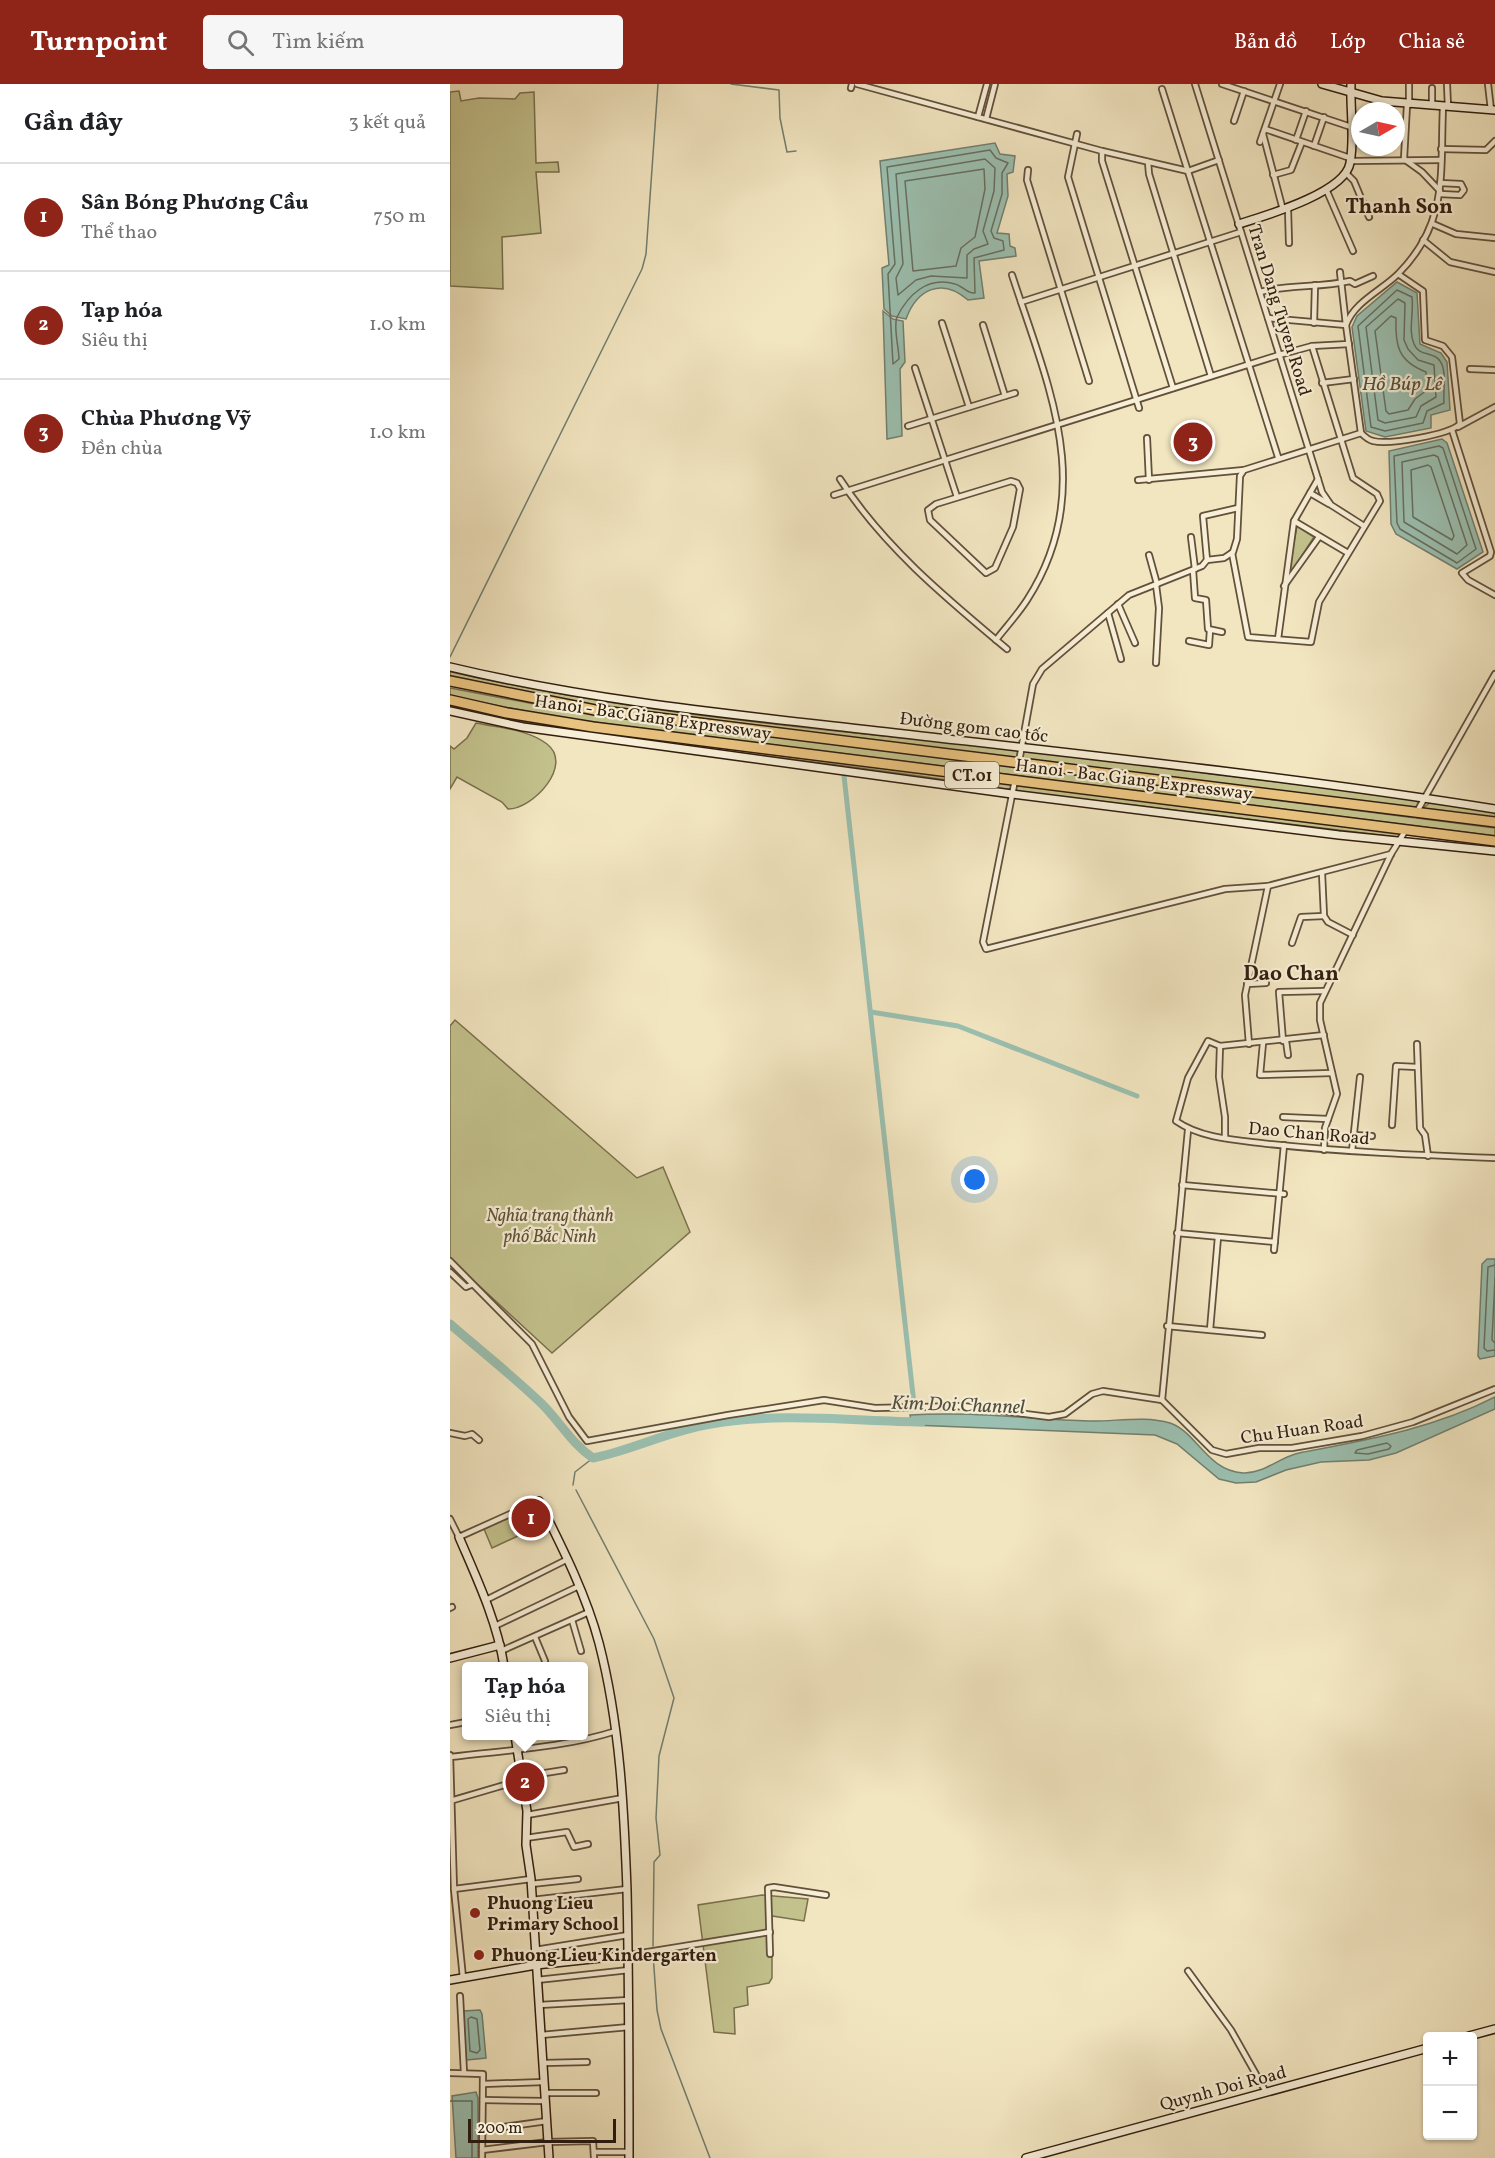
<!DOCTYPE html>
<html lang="vi">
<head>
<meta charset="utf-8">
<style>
  body { margin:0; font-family:Vollkorn,serif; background:#f6f6f6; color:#202124 }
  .controls { position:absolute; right:18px; bottom:18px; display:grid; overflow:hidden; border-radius:6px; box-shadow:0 2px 4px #0004 }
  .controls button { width:54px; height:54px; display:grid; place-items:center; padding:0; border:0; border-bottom:2px solid #e0e0e0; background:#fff; color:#202124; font:30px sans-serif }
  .compass { position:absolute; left:901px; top:18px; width:54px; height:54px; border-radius:50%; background:#fff; box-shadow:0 2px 4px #0004; rotate:81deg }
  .scale { position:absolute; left:18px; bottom:15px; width:148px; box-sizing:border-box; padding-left:6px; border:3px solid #321e0e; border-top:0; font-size:16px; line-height:21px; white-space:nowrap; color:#321e0e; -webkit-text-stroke:4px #f7efd7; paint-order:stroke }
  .you { position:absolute; left:525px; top:1096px; width:21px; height:21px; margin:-15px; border:4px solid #fff; border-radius:50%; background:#1a73e8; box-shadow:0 0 0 9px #1a73e833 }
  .badge { display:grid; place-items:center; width:39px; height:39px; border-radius:50%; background:#8f2418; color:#fff; font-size:20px; font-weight:700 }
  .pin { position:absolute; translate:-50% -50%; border:3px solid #fff; box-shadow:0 2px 6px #0006 }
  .popup { position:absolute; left:12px; top:1578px; width:126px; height:78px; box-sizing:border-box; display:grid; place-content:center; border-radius:6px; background:#fff; filter:drop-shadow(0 2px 4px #0005); font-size:20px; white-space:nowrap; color:#757577 }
  .popup b { font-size:22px; color:#202124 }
  .popup::after { content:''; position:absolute; left:50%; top:100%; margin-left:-12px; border:12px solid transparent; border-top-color:#fff }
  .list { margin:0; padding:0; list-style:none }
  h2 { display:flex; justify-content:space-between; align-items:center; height:78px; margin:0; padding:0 24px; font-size:26px }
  h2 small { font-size:20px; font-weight:400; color:#757577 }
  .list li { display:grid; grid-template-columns:39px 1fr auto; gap:18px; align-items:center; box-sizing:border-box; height:108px; padding:0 24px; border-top:2px solid #e0e0e0 }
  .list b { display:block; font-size:22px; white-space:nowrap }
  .list p { margin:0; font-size:20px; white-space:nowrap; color:#757577 }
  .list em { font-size:20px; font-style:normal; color:#757577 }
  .icon { flex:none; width:33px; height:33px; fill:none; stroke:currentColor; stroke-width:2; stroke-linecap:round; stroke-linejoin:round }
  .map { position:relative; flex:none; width:1045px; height:2074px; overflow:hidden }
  header { display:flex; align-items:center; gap:36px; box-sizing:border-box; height:84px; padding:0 30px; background:#8f2418; color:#fff }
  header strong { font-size:28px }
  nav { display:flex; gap:33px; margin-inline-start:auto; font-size:21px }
  .search { width:420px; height:54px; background:#f6f6f6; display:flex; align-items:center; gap:15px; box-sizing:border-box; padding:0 21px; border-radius:6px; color:#757577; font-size:22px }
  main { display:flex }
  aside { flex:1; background:#fff }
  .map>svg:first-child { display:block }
</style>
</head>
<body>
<header>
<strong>Turnpoint</strong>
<div class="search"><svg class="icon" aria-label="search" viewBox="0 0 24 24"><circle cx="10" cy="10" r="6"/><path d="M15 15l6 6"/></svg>Tìm kiếm</div>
<nav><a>Bản đồ</a><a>Lớp</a><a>Chia sẻ</a></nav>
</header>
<main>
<aside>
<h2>Gần đây<small>3 kết quả</small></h2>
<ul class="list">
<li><span class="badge">1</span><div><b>Sân Bóng Phương Cầu</b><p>Thể thao</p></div><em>750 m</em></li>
<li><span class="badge">2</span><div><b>Tạp hóa</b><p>Siêu thị</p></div><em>1.0 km</em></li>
<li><span class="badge">3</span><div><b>Chùa Phương Vỹ</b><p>Đền chùa</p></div><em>1.0 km</em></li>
</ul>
</aside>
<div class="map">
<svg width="1045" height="2074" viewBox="0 0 1045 2074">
  <rect width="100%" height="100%" fill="#f2e6c1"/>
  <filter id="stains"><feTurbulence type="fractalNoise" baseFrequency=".00333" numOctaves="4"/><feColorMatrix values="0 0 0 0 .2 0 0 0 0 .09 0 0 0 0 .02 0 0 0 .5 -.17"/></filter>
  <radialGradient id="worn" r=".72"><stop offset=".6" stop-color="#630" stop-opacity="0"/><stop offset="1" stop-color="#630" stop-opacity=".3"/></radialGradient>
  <g fill="#c3c28d" stroke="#7a704e" stroke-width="1.5">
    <path d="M9,7L11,17L29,14L65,15L70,9L84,8L86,79L108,78L109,88H86L91,149L52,153L53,205L0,202V8Z"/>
    <path d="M847,442L864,453L842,487L839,484Z"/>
    <path d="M0,587C184,631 374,645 561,665L568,667L566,675L132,621L0,595Z"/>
    <path d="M0,604L116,626L1045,744V752L111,634L0,612Z"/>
    <path d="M0,620L43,629L562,699L561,705H554C373,674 189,663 9,626L0,624Z"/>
    <path d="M26,639C50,644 77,645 97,660C124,681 83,725 58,725L52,718L7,693L0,705V662L4,665L17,654Z"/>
    <path d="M578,667L965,715L969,720L965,725L572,675L573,668Z"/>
    <path d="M566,700L953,748L947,753L566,707Z"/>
    <path d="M981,718L1045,728V735L972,725Z"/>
    <path d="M5,936L187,1094L213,1083L240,1148L102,1269L0,1175V942Z"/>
    <path d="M92,1419L100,1437L42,1464L34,1445Z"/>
    <path d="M312,1811L358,1815L354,1837L322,1832V1894L319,1899L297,1903L298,1921L284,1924L285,1950L264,1948L248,1821Z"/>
  </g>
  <g fill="#9bc0b1" stroke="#717f70" stroke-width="1.5">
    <path d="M545,59L550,70L565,72L563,88L557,90L558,112L547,149L559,150L560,162L565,164L566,172L529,177L534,214L518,216C492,193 467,205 456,235L442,232L434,225L432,184L439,181L430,77Z"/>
    <path d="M947,198L967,209L970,260L991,269L997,278L1000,326L981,331V344L935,353L916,347L902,243L907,232Z"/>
    <path d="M433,227L443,235L453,237L455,278L450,285L452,352L437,355Z"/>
    <path d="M992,355L997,359L1033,468L1007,485L946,450L941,440L939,367Z"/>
    <path d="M1037,1175H1045V1272L1030,1275L1028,1272L1032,1180Z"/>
    <path d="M1045,1313V1325L946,1369L919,1376L871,1378L836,1386L806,1398L786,1399L769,1395L727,1360L705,1351L462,1341L460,1331C520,1327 579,1335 638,1337C664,1338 694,1331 720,1339C747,1348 756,1386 793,1389C813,1390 830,1373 849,1369C916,1356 983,1345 1045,1313Z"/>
    <path d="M30,1926L32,1930L36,1974L17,1976L15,1974L13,1927Z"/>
    <path d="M26,2008L28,2014V2074H6L2,2012Z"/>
  </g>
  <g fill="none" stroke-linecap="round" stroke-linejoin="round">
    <g stroke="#666f60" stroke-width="1.5">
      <path d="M540,66L546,74L558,79L552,89V110L541,147L544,154L553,157L554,166L524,174L525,209C517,210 513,202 505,200C477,192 458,211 447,233C443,243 449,264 449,275L443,280L438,190L445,180L437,83Z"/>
      <path d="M535,75L545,84L544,107L533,147L538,160L524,165L517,171V194L481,192L466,196L448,211L446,194L453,180L446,90Z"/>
      <path d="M534,85L535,105L525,153L511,164L506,182L463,187L455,97Z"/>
      <path d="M947,206L962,213C964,228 958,247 964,260C969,273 984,267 990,277C997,286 993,308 994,319L977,327L973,339L935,347L921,343L908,242Z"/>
      <path d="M948,215L955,219L954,256L958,265L968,276L984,281L986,313L971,322L966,333L935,339L928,336L916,243Z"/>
      <path d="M941,232L946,234C945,262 948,277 976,288L977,306L965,315L958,326L939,330L936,327L925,247Z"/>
      <path d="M989,362L993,364L1026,465L1007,479L950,445L947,439L944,372Z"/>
      <path d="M984,371L988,373L1017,461L1007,470L954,438L952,378Z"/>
      <path d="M978,381L981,383L1004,452L1002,456L963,433L961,386Z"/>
      <path d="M1045,1181L1038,1183L1034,1264L1037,1267L1045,1266"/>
      <path d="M1045,1194L1042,1256L1045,1259"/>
      <path d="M937,1359L941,1362L939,1365L918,1370L905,1369L907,1366Z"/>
      <path d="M21,1933L27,1935L30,1966L27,1969L20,1967L18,1935Z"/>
      <path d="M0,2017H22V2074"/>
    </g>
    <g stroke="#717f70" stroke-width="1.5">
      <path d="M281,0L329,6L330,34L337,68L346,67"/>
      <path d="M0,573L192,185L196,170L208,0"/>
      <path d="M123,1401L125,1388L143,1374"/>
      <path d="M126,1406L204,1555L224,1614L209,1672L206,1734L210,1771L204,1778L203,1862"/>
      <path d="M203,1870L207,1926L211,1945L260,2074"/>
    </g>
    <g stroke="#9bc0b1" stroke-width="5">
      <path d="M394,692L464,1320"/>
      <path d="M421,928L508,942L687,1012"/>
    </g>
    <path stroke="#9bc0b1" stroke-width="9" d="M0,1240C31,1267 63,1292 92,1320C110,1338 122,1360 143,1374C183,1366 221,1346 261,1340C330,1328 402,1337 472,1338"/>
    <g stroke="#ccbe9d" stroke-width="4.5" stroke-dasharray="4.5 2" stroke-linecap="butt">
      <path d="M565,696L569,678"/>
      <path d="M957,745L966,729"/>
    </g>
    <defs>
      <g id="street">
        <path d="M407,0L652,67L738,87L769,76"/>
        <path d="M745,0L872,408L881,421L914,442"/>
        <path d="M772,0L901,43"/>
        <path d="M997,0L998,23"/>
        <path d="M1038,0L1041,26"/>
        <path d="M401,4L402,0"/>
        <path d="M982,4V22"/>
        <path d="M712,5L828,373"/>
        <path d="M957,21L954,75L972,88L990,107"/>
        <path d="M959,21V0"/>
        <path d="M528,33L537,0"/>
        <path d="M536,35L545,0"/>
        <path d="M784,37L794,7"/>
        <path d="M815,45L900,74"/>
        <path d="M627,50L618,93L689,324"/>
        <path d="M813,50L833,126"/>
        <path d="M846,56L856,27"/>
        <path d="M810,58L830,0"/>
        <path d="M864,62L874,33"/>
        <path d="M991,65L1036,66L1045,57"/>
        <path d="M652,67V77L723,304"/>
        <path d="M901,77L991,76"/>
        <path d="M698,78L699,90L761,292"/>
        <path d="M578,86L577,96L639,297"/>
        <path d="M896,89L904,97L919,133"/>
        <path d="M823,91L841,86L852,58"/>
        <path d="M876,105L903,167"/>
        <path d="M990,110L1010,111L1014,106L1011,100L990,99"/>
        <path d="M838,125L839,159"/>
        <path d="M983,140L1006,150L1045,154"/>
        <path d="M973,156L1000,178L1045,188"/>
        <path d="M948,190L973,207L975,256L993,262L1002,273L1010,340C999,351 938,361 923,357C918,356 915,353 911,349L896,241C904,218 932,206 948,190C999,139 990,89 993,23"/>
        <path d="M810,208C840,200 870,204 900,197L905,200L923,192"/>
        <path d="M571,218L791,148"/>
        <path d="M818,234L896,241L890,188"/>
        <path d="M492,239L519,323"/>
        <path d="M864,239L865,201"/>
        <path d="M533,241L555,312"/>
        <path d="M465,284L507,413"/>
        <path d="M1020,285L1045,286"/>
        <path d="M872,299L904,295"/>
        <path d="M458,342L565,309"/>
        <path d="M1008,343L1045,323"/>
        <path d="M1002,346L1041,468L1040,472L1012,489L1018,496L1045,511"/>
        <path d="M697,354L699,396"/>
        <path d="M390,395C433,462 496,514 557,565"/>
        <path d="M688,396L794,386"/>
        <path d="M561,397L567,399L570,405L563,443L545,484L536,489L480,436L478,426L486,420Z"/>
        <path d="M860,409L879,420"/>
        <path d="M384,411L829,271L862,262L899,260"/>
        <path d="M844,437L898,469"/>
        <path d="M741,453L745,485"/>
        <path d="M782,469L798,553L861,558L869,518L930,417L927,410L903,394L862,262"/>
        <path d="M699,471L707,500"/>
        <path d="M757,476L753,432L788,424"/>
        <path d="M743,486L745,514L756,516L758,545L772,548"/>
        <path d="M706,501L709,524L706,579"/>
        <path d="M834,502L869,453"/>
        <path d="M668,520L685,559"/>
        <path d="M658,529L671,575"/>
        <path d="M828,555L844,437L868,395"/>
        <path d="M546,556C556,543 568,530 577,516C648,406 598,302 562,191"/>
        <path d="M739,557L759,561L760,546"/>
        <path d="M570,672L583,600L592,585L679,511L752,482L757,476L774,474L783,468L787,455L790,392L794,386L911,349"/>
        <path d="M564,701L533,858L536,865L775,805L818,802"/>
        <path d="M969,724L1045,590"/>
        <path d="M872,789L874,832L878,838L903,851"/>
        <path d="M842,859L851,833L874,832"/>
        <path d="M797,900L816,899"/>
        <path d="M874,951L770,962L758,957L738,994L726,1037C752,1055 788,1056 819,1060C894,1068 969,1071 1045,1074"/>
        <path d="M833,957L829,908L874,907"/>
        <path d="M836,957L838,971"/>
        <path d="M813,959L810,991L882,989"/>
        <path d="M799,960L795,911L818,802L941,770"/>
        <path d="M967,960L970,1044L975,1051L978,1072"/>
        <path d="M770,962L769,993L775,1033V1054"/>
        <path d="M833,1033L878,1035"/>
        <path d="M942,1041L946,982L967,983"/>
        <path d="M904,1051L922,1052"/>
        <path d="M874,1066L875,1044L887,1010L870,936V919L941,770L954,749"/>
        <path d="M902,1067L910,993"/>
        <path d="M732,1101L834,1110"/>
        <path d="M727,1149L825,1158"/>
        <path d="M824,1166L834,1061"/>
        <path d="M0,1177L82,1260L119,1333L137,1357L278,1331L374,1316L425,1324L513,1322L599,1333L615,1330L642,1310L653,1307L712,1316"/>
        <path d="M0,1188L16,1203L21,1201"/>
        <path d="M717,1242L812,1251"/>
        <path d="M760,1246L768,1153"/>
        <path d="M712,1316L762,1366L776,1370L809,1364H842L912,1352L963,1338L1045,1305"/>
        <path d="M712,1316L738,1046"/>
        <path d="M0,1349L15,1352L22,1350L29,1356"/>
        <path d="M0,1435L9,1453L89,1417"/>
        <path d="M36,1516L118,1475"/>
        <path d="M0,1524L2,1523"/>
        <path d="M122,1536L131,1567"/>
        <path d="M45,1542L129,1502"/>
        <path d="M85,1553L95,1577"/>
        <path d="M51,1567L139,1528"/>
        <path d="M0,1641L16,1638"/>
        <path d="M0,1671L4,1805L13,1894"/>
        <path d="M0,1673C56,1666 113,1664 166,1647"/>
        <path d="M0,1717L95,1689L114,1686"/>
        <path d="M77,1731L173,1714"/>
        <path d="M76,1754L117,1748L124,1763L138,1760"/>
        <path d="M81,1800L128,1795"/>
        <path d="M4,1805L81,1795"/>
        <path d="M82,1816L177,1805"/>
        <path d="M85,1866L178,1851"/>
        <path d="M320,1870L318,1804L324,1803L376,1811"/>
        <path d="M179,1871L320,1848"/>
        <path d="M738,1887L781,1946L816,2008"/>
        <path d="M87,1896L179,1886"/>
        <path d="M10,1912L14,1989"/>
        <path d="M89,1921L179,1916"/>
        <path d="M91,1951L179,1943"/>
        <path d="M93,1979L137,1978"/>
        <path d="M0,1989L33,1990L32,2074"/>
        <path d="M33,2000L94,1998"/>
        <path d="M95,2009H146"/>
        <path d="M33,2016L96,2017"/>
        <path d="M32,2046L97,2037"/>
        <path d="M32,2066L98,2058L143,2057L144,2074"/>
        <path d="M145,2068H179"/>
      </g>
      <g id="secondary">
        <path d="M872,0L932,17L1045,26"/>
        <path d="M789,140C814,132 895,109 900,79C905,54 900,25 901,0"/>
        <path d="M0,583C138,616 278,630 419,646C628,670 837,692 1045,725"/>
        <path d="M0,627L73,643L562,710L889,751L1045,767"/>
        <path d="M89,1417C112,1463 136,1510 149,1559C170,1640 174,1724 177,1806C179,1896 179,1985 179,2074"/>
        <path d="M9,1453C27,1495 47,1537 54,1582"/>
        <path d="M0,1574L50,1561"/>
        <path d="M65,1652L77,1727L76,1761L81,1795L99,2074"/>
        <path d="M0,1896L86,1881L179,1871"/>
        <path d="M1019,1952L1045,1945"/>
        <path d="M576,2074L978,1964"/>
      </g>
      <g id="highway">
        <path d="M0,597L145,626L1045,738"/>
        <path d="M0,616L57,629L143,643L1045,757"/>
      </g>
    </defs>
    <use href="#street" stroke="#62503b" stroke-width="8"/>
    <use href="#secondary" stroke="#321e0e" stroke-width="10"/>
    <use href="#highway" stroke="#321e0e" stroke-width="12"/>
    <use href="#street" stroke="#f7efd7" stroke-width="4.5"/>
    <use href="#secondary" stroke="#f7efd7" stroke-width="7"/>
    <use href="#highway" stroke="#e9c380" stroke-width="9"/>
  </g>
  <g fill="#8f2418" stroke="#f7efd7" stroke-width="2">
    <circle cx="25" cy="1829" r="6"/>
    <circle cx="29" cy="1871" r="6"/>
  </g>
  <g text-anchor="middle" stroke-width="4.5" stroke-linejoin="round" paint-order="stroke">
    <rect fill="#f7efd7" stroke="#6d5d4a" stroke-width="1.5" x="495" y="678" width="54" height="26" rx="4.5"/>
    <g font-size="16" font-weight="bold" fill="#321e0e">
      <text x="522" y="697">CT.01</text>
    </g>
    <g font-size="18" fill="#321e0e" stroke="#f7efd7">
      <text transform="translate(830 226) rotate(73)" y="6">Tran Dang Tuyen Road</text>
      <text transform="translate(203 633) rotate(8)" y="6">Hanoi - Bac Giang Expressway</text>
      <text transform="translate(524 643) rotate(7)" y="6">Đường gom cao tốc</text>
      <text transform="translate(684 695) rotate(7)" y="6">Hanoi - Bac Giang Expressway</text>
      <text transform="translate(859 1049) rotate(5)" y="6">Dao Chan Road</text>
      <text transform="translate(852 1345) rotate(-8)" y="6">Chu Huan Road</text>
      <text transform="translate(773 2004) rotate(-15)" y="6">Quynh Doi Road</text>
    </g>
    <g font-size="18" font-style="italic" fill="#5e4f34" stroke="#f7efd7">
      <text x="100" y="1137">Nghĩa trang thành<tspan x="100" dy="21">phố Bắc Ninh</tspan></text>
    </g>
    <g font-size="18" font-weight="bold" fill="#321e0e" stroke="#f7efd7" text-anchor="start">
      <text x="37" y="1825">Phuong Lieu<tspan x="37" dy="21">Primary School</tspan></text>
      <text x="41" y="1877">Phuong Lieu Kindergarten</text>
    </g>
    <g font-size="20" font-style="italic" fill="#524f3f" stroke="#f7efd7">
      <text x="952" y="306">Hồ Búp Lê</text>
      <text transform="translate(508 1320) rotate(2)" y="7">Kim Doi Channel</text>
    </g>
    <g font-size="21" font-weight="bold" fill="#321e0e" stroke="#f7efd7">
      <text x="949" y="129">Thanh Son</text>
      <text x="841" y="896">Dao Chan</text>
    </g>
  </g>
  <rect width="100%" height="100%" filter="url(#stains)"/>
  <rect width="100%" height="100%" fill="url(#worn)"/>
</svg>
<div class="controls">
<button>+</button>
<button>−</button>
</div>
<svg class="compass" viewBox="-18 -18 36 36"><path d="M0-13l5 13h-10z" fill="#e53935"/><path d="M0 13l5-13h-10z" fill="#757577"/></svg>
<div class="scale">200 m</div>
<div class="you"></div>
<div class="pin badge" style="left:81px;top:1434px">1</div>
<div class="pin badge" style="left:75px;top:1698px">2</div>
<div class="popup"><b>Tạp hóa</b>Siêu thị</div>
<div class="pin badge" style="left:743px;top:358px">3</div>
</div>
</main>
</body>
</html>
